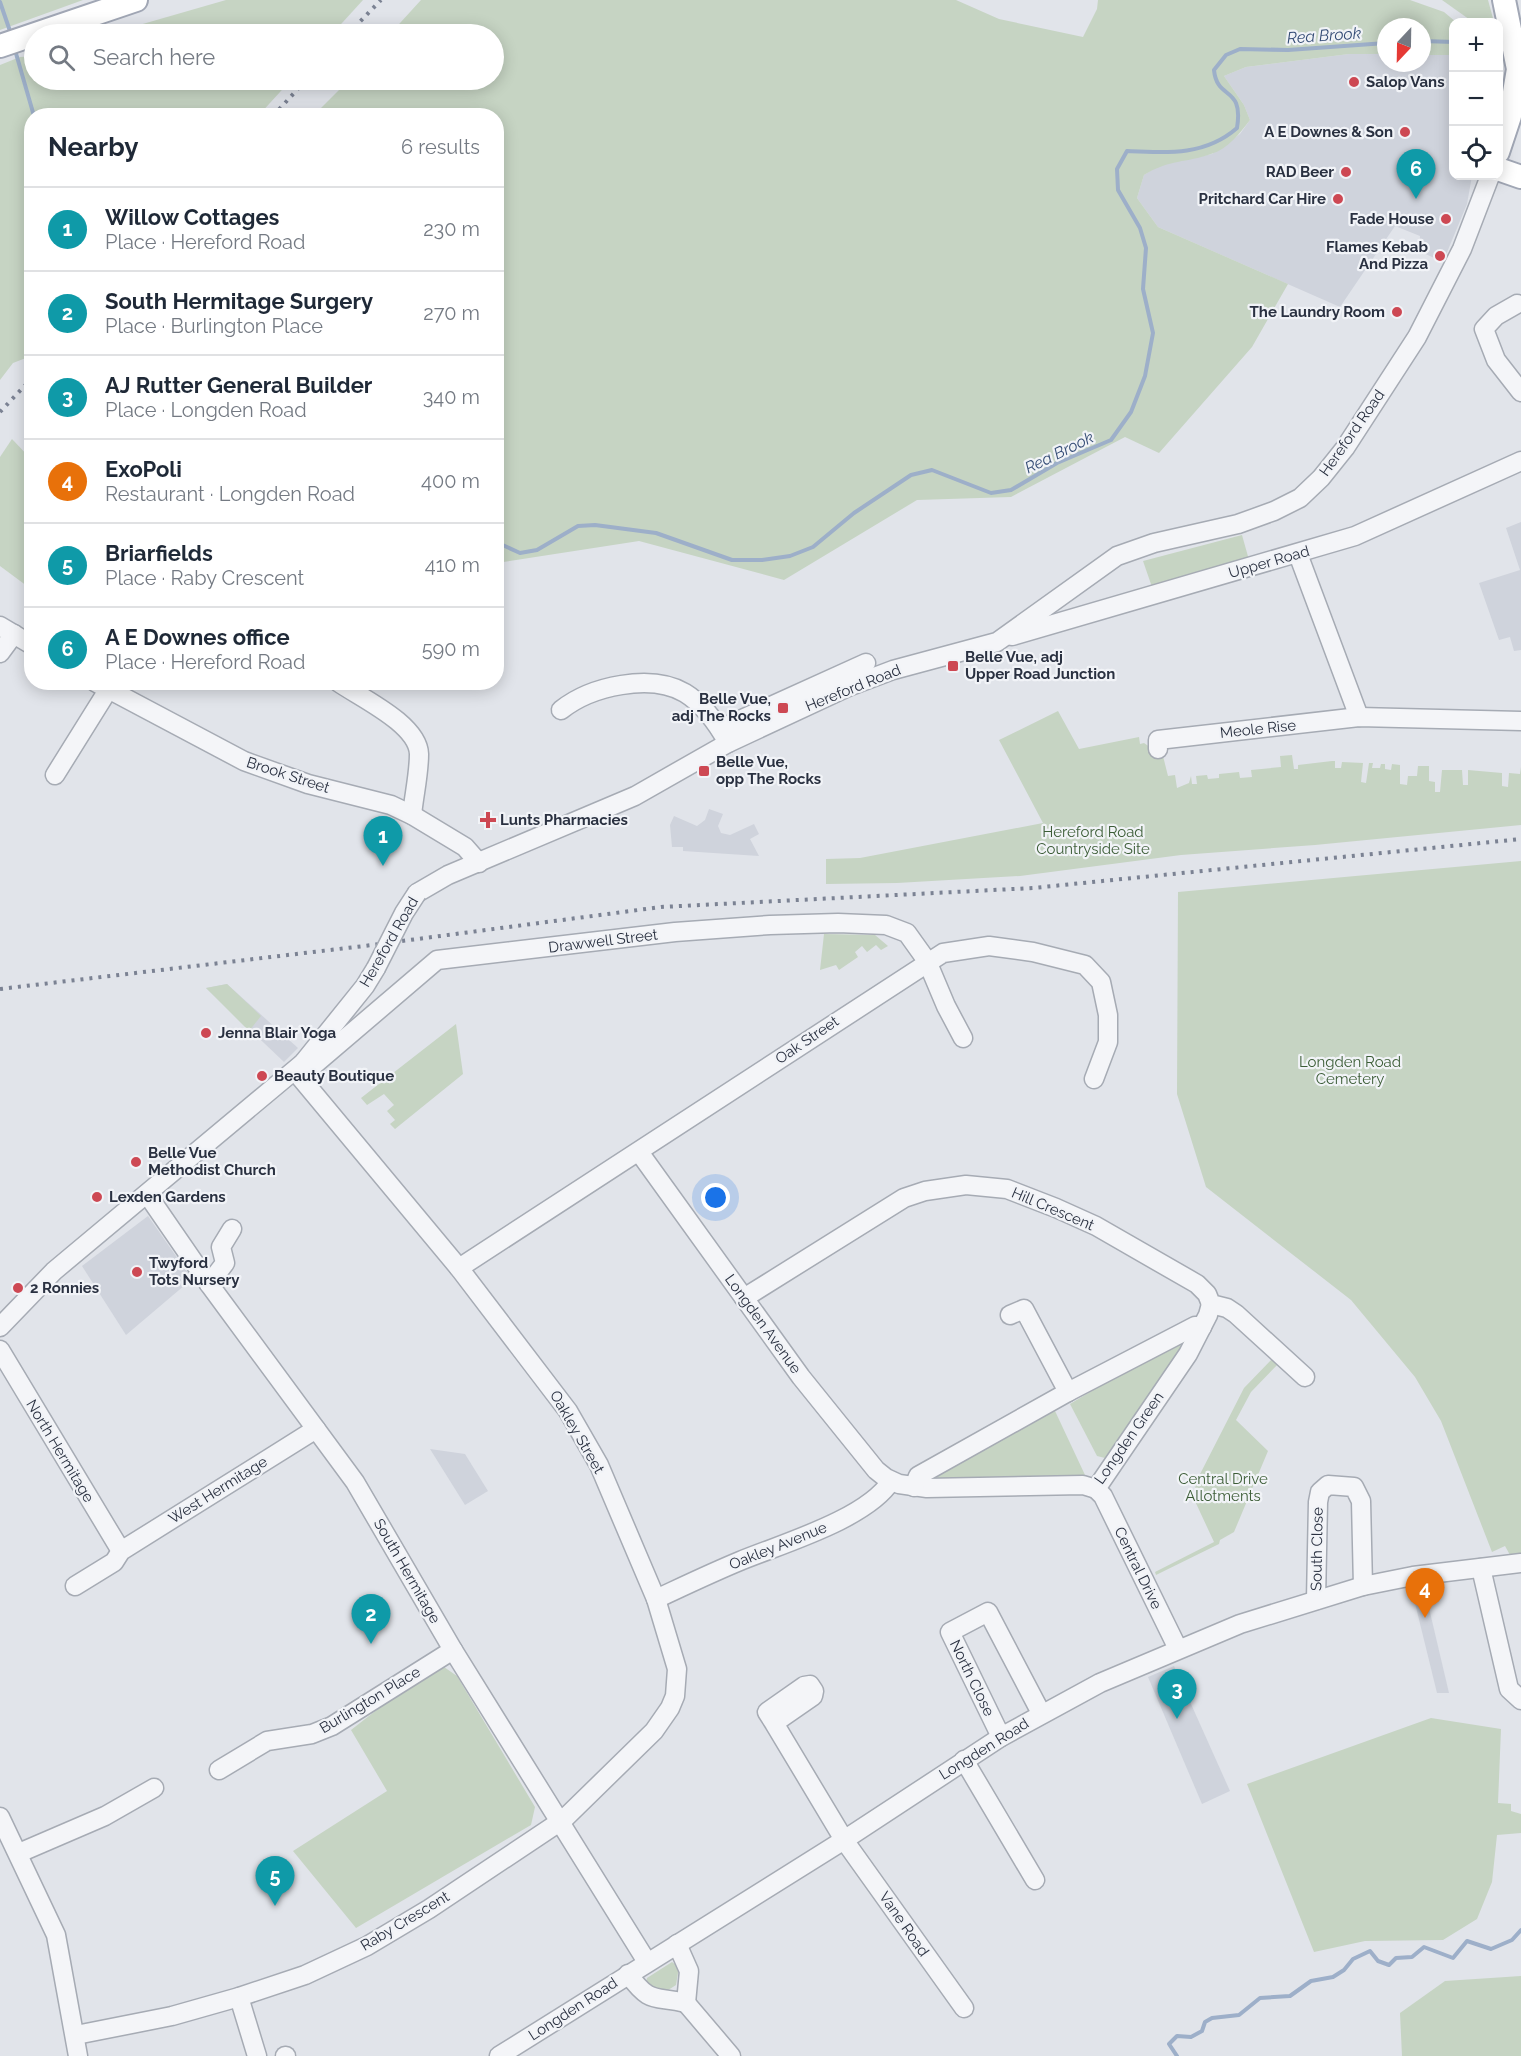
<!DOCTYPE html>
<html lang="en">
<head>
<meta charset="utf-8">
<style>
  body { margin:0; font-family:Raleway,sans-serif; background:#f2f2f3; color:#1f2937 }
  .controls { position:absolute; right:18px; top:18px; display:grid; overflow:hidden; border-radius:12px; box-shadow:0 3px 15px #0003 }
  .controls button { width:54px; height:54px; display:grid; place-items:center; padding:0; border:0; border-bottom:2px solid #e0e1e3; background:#fff; color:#1f2937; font:30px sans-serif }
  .compass { position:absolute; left:1377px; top:18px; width:54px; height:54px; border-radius:50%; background:#fff; box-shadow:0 3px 15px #0003; rotate:202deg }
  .you { position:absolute; left:716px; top:1198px; width:21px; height:21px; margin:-15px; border:4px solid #fff; border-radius:50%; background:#1a73e8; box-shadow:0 0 0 9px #1a73e833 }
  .badge { display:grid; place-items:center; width:39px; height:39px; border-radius:50%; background:#111827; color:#fff; font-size:20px; font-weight:700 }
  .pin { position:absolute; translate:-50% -50px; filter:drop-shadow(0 2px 3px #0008) }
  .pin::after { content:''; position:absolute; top:32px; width:21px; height:18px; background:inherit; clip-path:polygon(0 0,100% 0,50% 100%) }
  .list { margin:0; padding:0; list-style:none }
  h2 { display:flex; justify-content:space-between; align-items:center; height:78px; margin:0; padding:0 24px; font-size:26px }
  h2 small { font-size:20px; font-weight:400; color:#747a83 }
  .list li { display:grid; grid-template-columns:39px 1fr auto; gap:18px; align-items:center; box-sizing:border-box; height:84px; padding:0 24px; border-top:2px solid #e0e1e3 }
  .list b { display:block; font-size:22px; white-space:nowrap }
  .list p { margin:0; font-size:20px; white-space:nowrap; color:#747a83 }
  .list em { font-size:20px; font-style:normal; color:#747a83 }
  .icon { flex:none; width:33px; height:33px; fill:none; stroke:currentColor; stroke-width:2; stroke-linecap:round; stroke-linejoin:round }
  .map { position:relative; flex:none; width:1521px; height:2056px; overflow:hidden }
  .search { position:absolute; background:#fff; box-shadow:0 3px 15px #0003; left:24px; top:24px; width:480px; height:66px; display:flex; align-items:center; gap:15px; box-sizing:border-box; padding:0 21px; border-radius:33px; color:#747a83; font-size:22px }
  .panel { position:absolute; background:#fff; box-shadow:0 3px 15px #0003; left:24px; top:108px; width:480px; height:582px; border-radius:24px }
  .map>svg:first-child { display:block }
</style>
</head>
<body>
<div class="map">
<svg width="1521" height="2056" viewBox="0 0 1521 2056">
  <rect width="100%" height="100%" fill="#e1e4ea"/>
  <g fill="#cfd3dc">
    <path d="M1349,54H1386V63H1422V55H1453L1454,176H1472L1467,204L1443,262L1419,251L1420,236L1395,226L1340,307L1158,227L1137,198L1144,175L1161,164L1212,154L1240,134L1250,120L1244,105L1224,76L1246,67Z"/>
    <path d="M1521,522V650L1514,651L1510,637L1499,640L1479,583L1520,570L1506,528Z"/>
    <path d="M709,809L723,814L718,826L721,833L730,835L754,824L759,834L750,839L759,856L683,851V847H672L670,825L674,816L697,826L705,820Z"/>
    <path d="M227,984L298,1048L284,1062L206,988Z"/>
    <path d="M148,1216L192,1279L126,1335L82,1266Z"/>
    <path d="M430,1449L465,1454L488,1491L465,1505Z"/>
    <path d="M1412,1591H1425L1449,1693H1437Z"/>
    <path d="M1174,1666L1230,1791L1202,1804L1148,1677Z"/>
  </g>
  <g fill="#c6d4c3">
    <path d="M0,0H83L0,30Z"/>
    <path d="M226,0H363L332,34H108Z"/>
    <path d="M421,0H956L999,19L1083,37L1097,9L1098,0H1410L1444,12L1456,22H1454L1453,55H1422V27H1386V54H1349L1246,67L1224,76L1244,105L1250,120C1240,133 1228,149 1211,154C1186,163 1170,159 1144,175L1137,198L1158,227L1288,284L1252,347L1159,453L1125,437L1011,497L917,500L784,580L639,541L497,563L496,116L314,115L349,80H494V34H390Z"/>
    <path d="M1442,0H1488L1494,22H1473Z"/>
    <path d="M34,56V80H291L259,115L32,116L31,356L13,363L0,380V65L20,57Z"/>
    <path d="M12,439L31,459V589L0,566V457Z"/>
    <path d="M1242,535L1249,560L1152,587L1143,561Z"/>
    <path d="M1058,711L1079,749L1139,737L1140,744L1144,743L1163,756L1168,776L1175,775L1177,788L1189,783L1191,776L1192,784H1197L1196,776L1207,775L1208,779L1219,778V774L1239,772L1240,778L1252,777L1251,770L1281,767L1280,756L1292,755L1294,769H1298V765L1332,761H1335V768H1341L1342,762L1363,763L1361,782L1366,783L1369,763H1373L1372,768H1380L1381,764H1385V769L1391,770L1392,764L1400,765V784L1407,785L1408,776H1417L1418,766H1429V781L1435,782V792H1440L1442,770H1462L1463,785H1468V770L1502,773V786L1508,787L1509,773L1520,774L1521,767V825L1315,845L1181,855L1020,876L897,883L826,884V859L860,858L1043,823L999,740Z"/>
    <path d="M1521,861V1553L1510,1555L1505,1546L1492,1552L1441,1421L1415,1377L1351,1300L1206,1187L1177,1094L1178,892Z"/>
    <path d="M824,934L875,935L888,946L881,950L876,945L867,952L862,946L855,952L858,957L839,970L836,965L820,970Z"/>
    <path d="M227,984L261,1016L249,1031L206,988Z"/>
    <path d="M456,1024L463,1074L395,1129L390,1124L395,1120L387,1111L394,1105L384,1094L367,1105L361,1098Z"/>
    <path d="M1188,1333V1339L1105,1458L1097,1456L1070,1404Z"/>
    <path d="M1275,1356L1281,1361L1251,1392L1236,1420L1268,1451L1234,1532L1220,1540L1219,1544L1156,1575L1155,1572L1214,1542L1194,1499L1196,1482L1244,1388Z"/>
    <path d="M1055,1411L1085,1475L934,1481L932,1476Z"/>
    <path d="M444,1667L457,1676L535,1807L531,1825L356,1928L293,1851L387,1791L351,1730L383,1705Z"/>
    <path d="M1431,1718L1501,1729L1498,1803L1511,1804V1811L1521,1814V1833L1497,1835L1492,1882L1477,1919L1443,1940L1365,1941L1314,1952L1247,1784Z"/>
    <path d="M672,1962L679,1967L676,1985L665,1992L653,1989L646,1983L647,1978Z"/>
    <path d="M1521,1976V2056H1402L1400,2013L1445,1981Z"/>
  </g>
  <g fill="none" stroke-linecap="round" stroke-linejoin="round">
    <g stroke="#9dafc9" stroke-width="4">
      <path d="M0,2L11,34"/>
      <path d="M1422,41L1454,42"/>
      <path d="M15,50L34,116"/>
      <path d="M496,542L520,553L537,550L578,526L595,525L656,533L732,560H762L790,556L813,547L854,513L911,475L932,470L991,493L1011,490L1057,463L1111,440L1131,412L1145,376L1153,333L1143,289L1146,248L1140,228L1118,190L1117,169L1127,151C1167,153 1205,156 1237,128C1244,85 1217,101 1214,70L1226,55L1240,49L1288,50L1386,43"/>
      <path d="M1177,2056L1169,2044L1177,2036L1191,2037L1202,2031L1205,2022L1212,2018L1239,2015L1260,1998L1290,1996L1311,1981L1333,1977L1344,1970L1353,1959L1370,1951L1378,1961L1389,1965L1396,1958L1412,1957L1424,1947L1453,1958L1467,1941L1491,1949L1512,1940L1521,1930"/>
    </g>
    <defs>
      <g id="minor">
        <path d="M1517,304L1496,316L1484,329L1496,360L1521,392"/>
        <path d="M1298,554L1359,717"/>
        <path d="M0,626L32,645"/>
        <path d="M1012,636L1355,536L1521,461"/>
        <path d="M0,653L14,634"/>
        <path d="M95,682L244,761L308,784L391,805L412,815L465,847L479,863"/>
        <path d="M338,682C361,698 418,724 419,754C419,774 414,795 412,815"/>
        <path d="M561,710C591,686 651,673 685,693C703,704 718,725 728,743"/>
        <path d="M720,729L866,663"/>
        <path d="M1158,749V740L1359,717L1521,721"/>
        <path d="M55,775L113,682"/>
        <path d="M417,893L448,875L635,796L728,743L848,687L893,670L997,642L1117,556L1154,543L1238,524L1274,511L1300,498L1321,478L1345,448L1417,337L1462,249L1490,176"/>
        <path d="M303,1063L314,1065L437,960L675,932L770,925L838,923L886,925L907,933L927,961L946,1006L963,1038"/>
        <path d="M639,1152L801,1377L876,1470L886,1478L899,1484L927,1488L1083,1485L1096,1489L1188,1354L1208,1315L1211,1304"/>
        <path d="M147,1194L209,1284L355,1482L453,1650L647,1962"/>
        <path d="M459,1268L943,953L989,946L1033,952L1085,965L1101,982L1108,1015V1042L1094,1079"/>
        <path d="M209,1284L225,1263L221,1247L232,1229"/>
        <path d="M744,1298L904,1198L925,1191L966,1185L1007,1189L1056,1208L1096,1226L1197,1284L1207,1294L1211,1304L1227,1308L1236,1314L1305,1377"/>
        <path d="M1010,1315L1024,1309L1068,1392"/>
        <path d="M0,1327L54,1271L303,1063L365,986L376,968"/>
        <path d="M0,1350L121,1551"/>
        <path d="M914,1487L918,1476L1068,1392L1195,1326L1202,1327"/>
        <path d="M1096,1489L1103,1496L1178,1649"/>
        <path d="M1481,1568L1509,1689L1521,1700"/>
        <path d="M75,1586L114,1562L121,1551L316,1429"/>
        <path d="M656,1599C684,1586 711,1573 740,1561C781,1544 867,1519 891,1481"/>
        <path d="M1316,1600L1318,1502L1320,1492L1328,1485L1354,1487L1361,1501L1363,1586"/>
        <path d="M774,1723L813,1696L814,1691L810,1685L804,1686L767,1712L774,1723L840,1833L844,1840L964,2008"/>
        <path d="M1001,1737L950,1632L988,1612L1041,1713"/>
        <path d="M964,1760L1035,1880"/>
        <path d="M219,1770L267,1741L312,1734L332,1726L453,1650"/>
        <path d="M0,1817L56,1935L78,2056"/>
        <path d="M19,1853L105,1816L154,1788"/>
        <path d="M628,1974C651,2005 653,1995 686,2003L689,1971L677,1944"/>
        <path d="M239,1997L257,2056"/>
        <path d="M686,2003L731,2056"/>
        <path d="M76,2035L172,2016L239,1997L305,1975L367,1946L429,1909L564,1819L654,1731L670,1708L675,1696L677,1669L656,1599L599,1465L568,1411L459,1268L295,1071"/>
        <path d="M285,2056H286"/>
        <path d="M499,2056L844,1840L1001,1737L1100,1683L1240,1624L1363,1586L1413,1576L1521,1563"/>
      </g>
      <g id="major">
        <path d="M0,46L136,0"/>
        <path d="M1498,152L1510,116L1518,69L1504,0"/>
        <path d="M1498,169L1521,177"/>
      </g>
    </defs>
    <use href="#minor" stroke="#a6abb4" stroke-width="21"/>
    <use href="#major" stroke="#a1a7b5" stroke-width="26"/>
    <use href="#minor" stroke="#f4f5f8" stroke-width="18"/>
    <use href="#major" stroke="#fff" stroke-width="22"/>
    <g stroke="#7b8293" stroke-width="4" stroke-dasharray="3 6" stroke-linecap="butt">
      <path d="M348,34L381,0"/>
      <path d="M273,116L306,80"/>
      <path d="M0,412L32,378"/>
      <path d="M0,989L364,946L661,907L1033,888L1521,839"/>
    </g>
    <defs>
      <path id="minor-bridge" d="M376,968L404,913L417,893"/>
    </defs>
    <use href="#minor-bridge" stroke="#a6abb4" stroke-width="21" stroke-linecap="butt"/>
    <use href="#minor-bridge" stroke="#f4f5f8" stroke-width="18"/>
  </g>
  <g fill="#cd4853" stroke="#f1f3f7" stroke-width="2">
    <circle cx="1354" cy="82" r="6"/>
    <circle cx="1405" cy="132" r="6"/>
    <circle cx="1346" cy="172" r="6"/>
    <circle cx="1338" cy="199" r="6"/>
    <circle cx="1446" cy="219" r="6"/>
    <circle cx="1440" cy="256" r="6"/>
    <circle cx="1397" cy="312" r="6"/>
    <rect x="947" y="660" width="12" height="12" rx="3"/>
    <rect x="777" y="702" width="12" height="12" rx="3"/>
    <rect x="698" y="765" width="12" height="12" rx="3"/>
    <path d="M485 811h6v6h6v6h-6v6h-6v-6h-6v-6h6z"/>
    <circle cx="206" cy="1033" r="6"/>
    <circle cx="262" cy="1076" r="6"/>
    <circle cx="136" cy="1162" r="6"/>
    <circle cx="97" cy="1197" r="6"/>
    <circle cx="137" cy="1272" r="6"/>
    <circle cx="18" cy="1288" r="6"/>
  </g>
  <g text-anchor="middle" stroke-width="4.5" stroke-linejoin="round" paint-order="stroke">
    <g font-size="15" font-weight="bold" fill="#2a3141" stroke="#f1f3f7" text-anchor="start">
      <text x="1366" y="87">Salop Vans</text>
      <text x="1393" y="137" text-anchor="end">A E Downes &amp; Son</text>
      <text x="1334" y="177" text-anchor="end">RAD Beer</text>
      <text x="1326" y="204" text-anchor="end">Pritchard Car Hire</text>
      <text x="1434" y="224" text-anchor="end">Fade House</text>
      <text x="1428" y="252" text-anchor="end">Flames Kebab<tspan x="1428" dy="17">And Pizza</tspan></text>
      <text x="1385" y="317" text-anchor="end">The Laundry Room</text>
      <text x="965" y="662">Belle Vue, adj<tspan x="965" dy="17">Upper Road Junction</tspan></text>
      <text x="771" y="704" text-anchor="end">Belle Vue,<tspan x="771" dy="17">adj The Rocks</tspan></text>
      <text x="716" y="767">Belle Vue,<tspan x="716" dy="17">opp The Rocks</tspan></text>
      <text x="500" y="825">Lunts Pharmacies</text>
      <text x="218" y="1038">Jenna Blair Yoga</text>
      <text x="274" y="1081">Beauty Boutique</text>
      <text x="148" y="1158">Belle Vue<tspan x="148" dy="17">Methodist Church</tspan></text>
      <text x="109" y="1202">Lexden Gardens</text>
      <text x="149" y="1268">Twyford<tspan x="149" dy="17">Tots Nursery</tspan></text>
      <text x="30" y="1293">2 Ronnies</text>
    </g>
    <g font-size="15" fill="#2a3141" stroke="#f1f3f7">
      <text transform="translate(1352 433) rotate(-55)" y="5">Hereford Road</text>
      <text transform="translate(1269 562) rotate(-16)" y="5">Upper Road</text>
      <text transform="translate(853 688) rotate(-22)" y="5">Hereford Road</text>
      <text transform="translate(1258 729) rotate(-6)" y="5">Meole Rise</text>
      <text transform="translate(288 775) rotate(18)" y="5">Brook Street</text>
      <text transform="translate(603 941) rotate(-7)" y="5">Drawwell Street</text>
      <text transform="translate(389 942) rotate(-60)" y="5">Hereford Road</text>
      <text transform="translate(807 1040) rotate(-34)" y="5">Oak Street</text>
      <text transform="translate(1053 1209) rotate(23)" y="5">Hill Crescent</text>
      <text transform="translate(763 1324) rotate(54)" y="5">Longden Avenue</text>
      <text transform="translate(577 1432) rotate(60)" y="5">Oakley Street</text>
      <text transform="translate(1129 1438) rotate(-55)" y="5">Longden Green</text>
      <text transform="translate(60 1451) rotate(59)" y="5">North Hermitage</text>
      <text transform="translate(218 1490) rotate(-32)" y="5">West Hermitage</text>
      <text transform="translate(778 1546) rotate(-22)" y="5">Oakley Avenue</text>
      <text transform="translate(1317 1549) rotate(-89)" y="5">South Close</text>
      <text transform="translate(1138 1568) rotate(64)" y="5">Central Drive</text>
      <text transform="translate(407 1571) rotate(60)" y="5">South Hermitage</text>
      <text transform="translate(972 1678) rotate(64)" y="5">North Close</text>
      <text transform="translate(370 1700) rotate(-31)" y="5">Burlington Place</text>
      <text transform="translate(984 1749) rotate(-32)" y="5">Longden Road</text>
      <text transform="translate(405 1921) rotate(-31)" y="5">Raby Crescent</text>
      <text transform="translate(904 1924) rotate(55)" y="5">Vane Road</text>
      <text transform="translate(573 2009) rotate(-33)" y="5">Longden Road</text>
    </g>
    <g font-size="15" fill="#3c5d37" stroke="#f1f3f7">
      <text x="1093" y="837">Hereford Road<tspan x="1093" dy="17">Countryside Site</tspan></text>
      <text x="1350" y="1067">Longden Road<tspan x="1350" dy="17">Cemetery</tspan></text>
      <text x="1223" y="1484">Central Drive<tspan x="1223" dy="17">Allotments</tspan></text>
    </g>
    <g font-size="16" font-style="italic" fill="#344c75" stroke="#f1f3f7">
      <text transform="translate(1324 35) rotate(-4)" y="6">Rea Brook</text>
      <text transform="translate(1059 452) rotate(-26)" y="6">Rea Brook</text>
    </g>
  </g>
</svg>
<div class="controls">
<button>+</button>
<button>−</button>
<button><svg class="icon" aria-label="locate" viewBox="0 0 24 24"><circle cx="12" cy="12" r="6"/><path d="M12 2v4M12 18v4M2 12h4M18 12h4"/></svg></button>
</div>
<svg class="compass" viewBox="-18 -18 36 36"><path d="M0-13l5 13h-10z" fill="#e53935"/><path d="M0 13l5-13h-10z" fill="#747a83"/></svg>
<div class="you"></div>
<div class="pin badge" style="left:383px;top:866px;background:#0f9aa8">1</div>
<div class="pin badge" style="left:371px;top:1644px;background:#0f9aa8">2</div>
<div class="pin badge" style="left:1177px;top:1719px;background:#0f9aa8">3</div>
<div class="pin badge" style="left:1425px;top:1618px;background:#e8710a">4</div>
<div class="pin badge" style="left:275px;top:1906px;background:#0f9aa8">5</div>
<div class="pin badge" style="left:1416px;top:199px;background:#0f9aa8">6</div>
<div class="search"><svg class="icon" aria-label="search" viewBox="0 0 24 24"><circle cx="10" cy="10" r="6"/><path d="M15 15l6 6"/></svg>Search here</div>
<section class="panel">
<h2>Nearby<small>6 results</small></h2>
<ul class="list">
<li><span class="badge" style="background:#0f9aa8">1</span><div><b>Willow Cottages</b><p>Place · Hereford Road</p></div><em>230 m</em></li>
<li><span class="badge" style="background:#0f9aa8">2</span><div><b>South Hermitage Surgery</b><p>Place · Burlington Place</p></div><em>270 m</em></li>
<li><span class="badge" style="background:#0f9aa8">3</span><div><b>AJ Rutter General Builder</b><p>Place · Longden Road</p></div><em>340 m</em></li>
<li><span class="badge" style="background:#e8710a">4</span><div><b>ExoPoli</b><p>Restaurant · Longden Road</p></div><em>400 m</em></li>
<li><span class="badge" style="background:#0f9aa8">5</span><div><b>Briarfields</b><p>Place · Raby Crescent</p></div><em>410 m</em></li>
<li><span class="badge" style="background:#0f9aa8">6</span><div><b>A E Downes office</b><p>Place · Hereford Road</p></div><em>590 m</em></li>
</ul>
</section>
</div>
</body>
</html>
